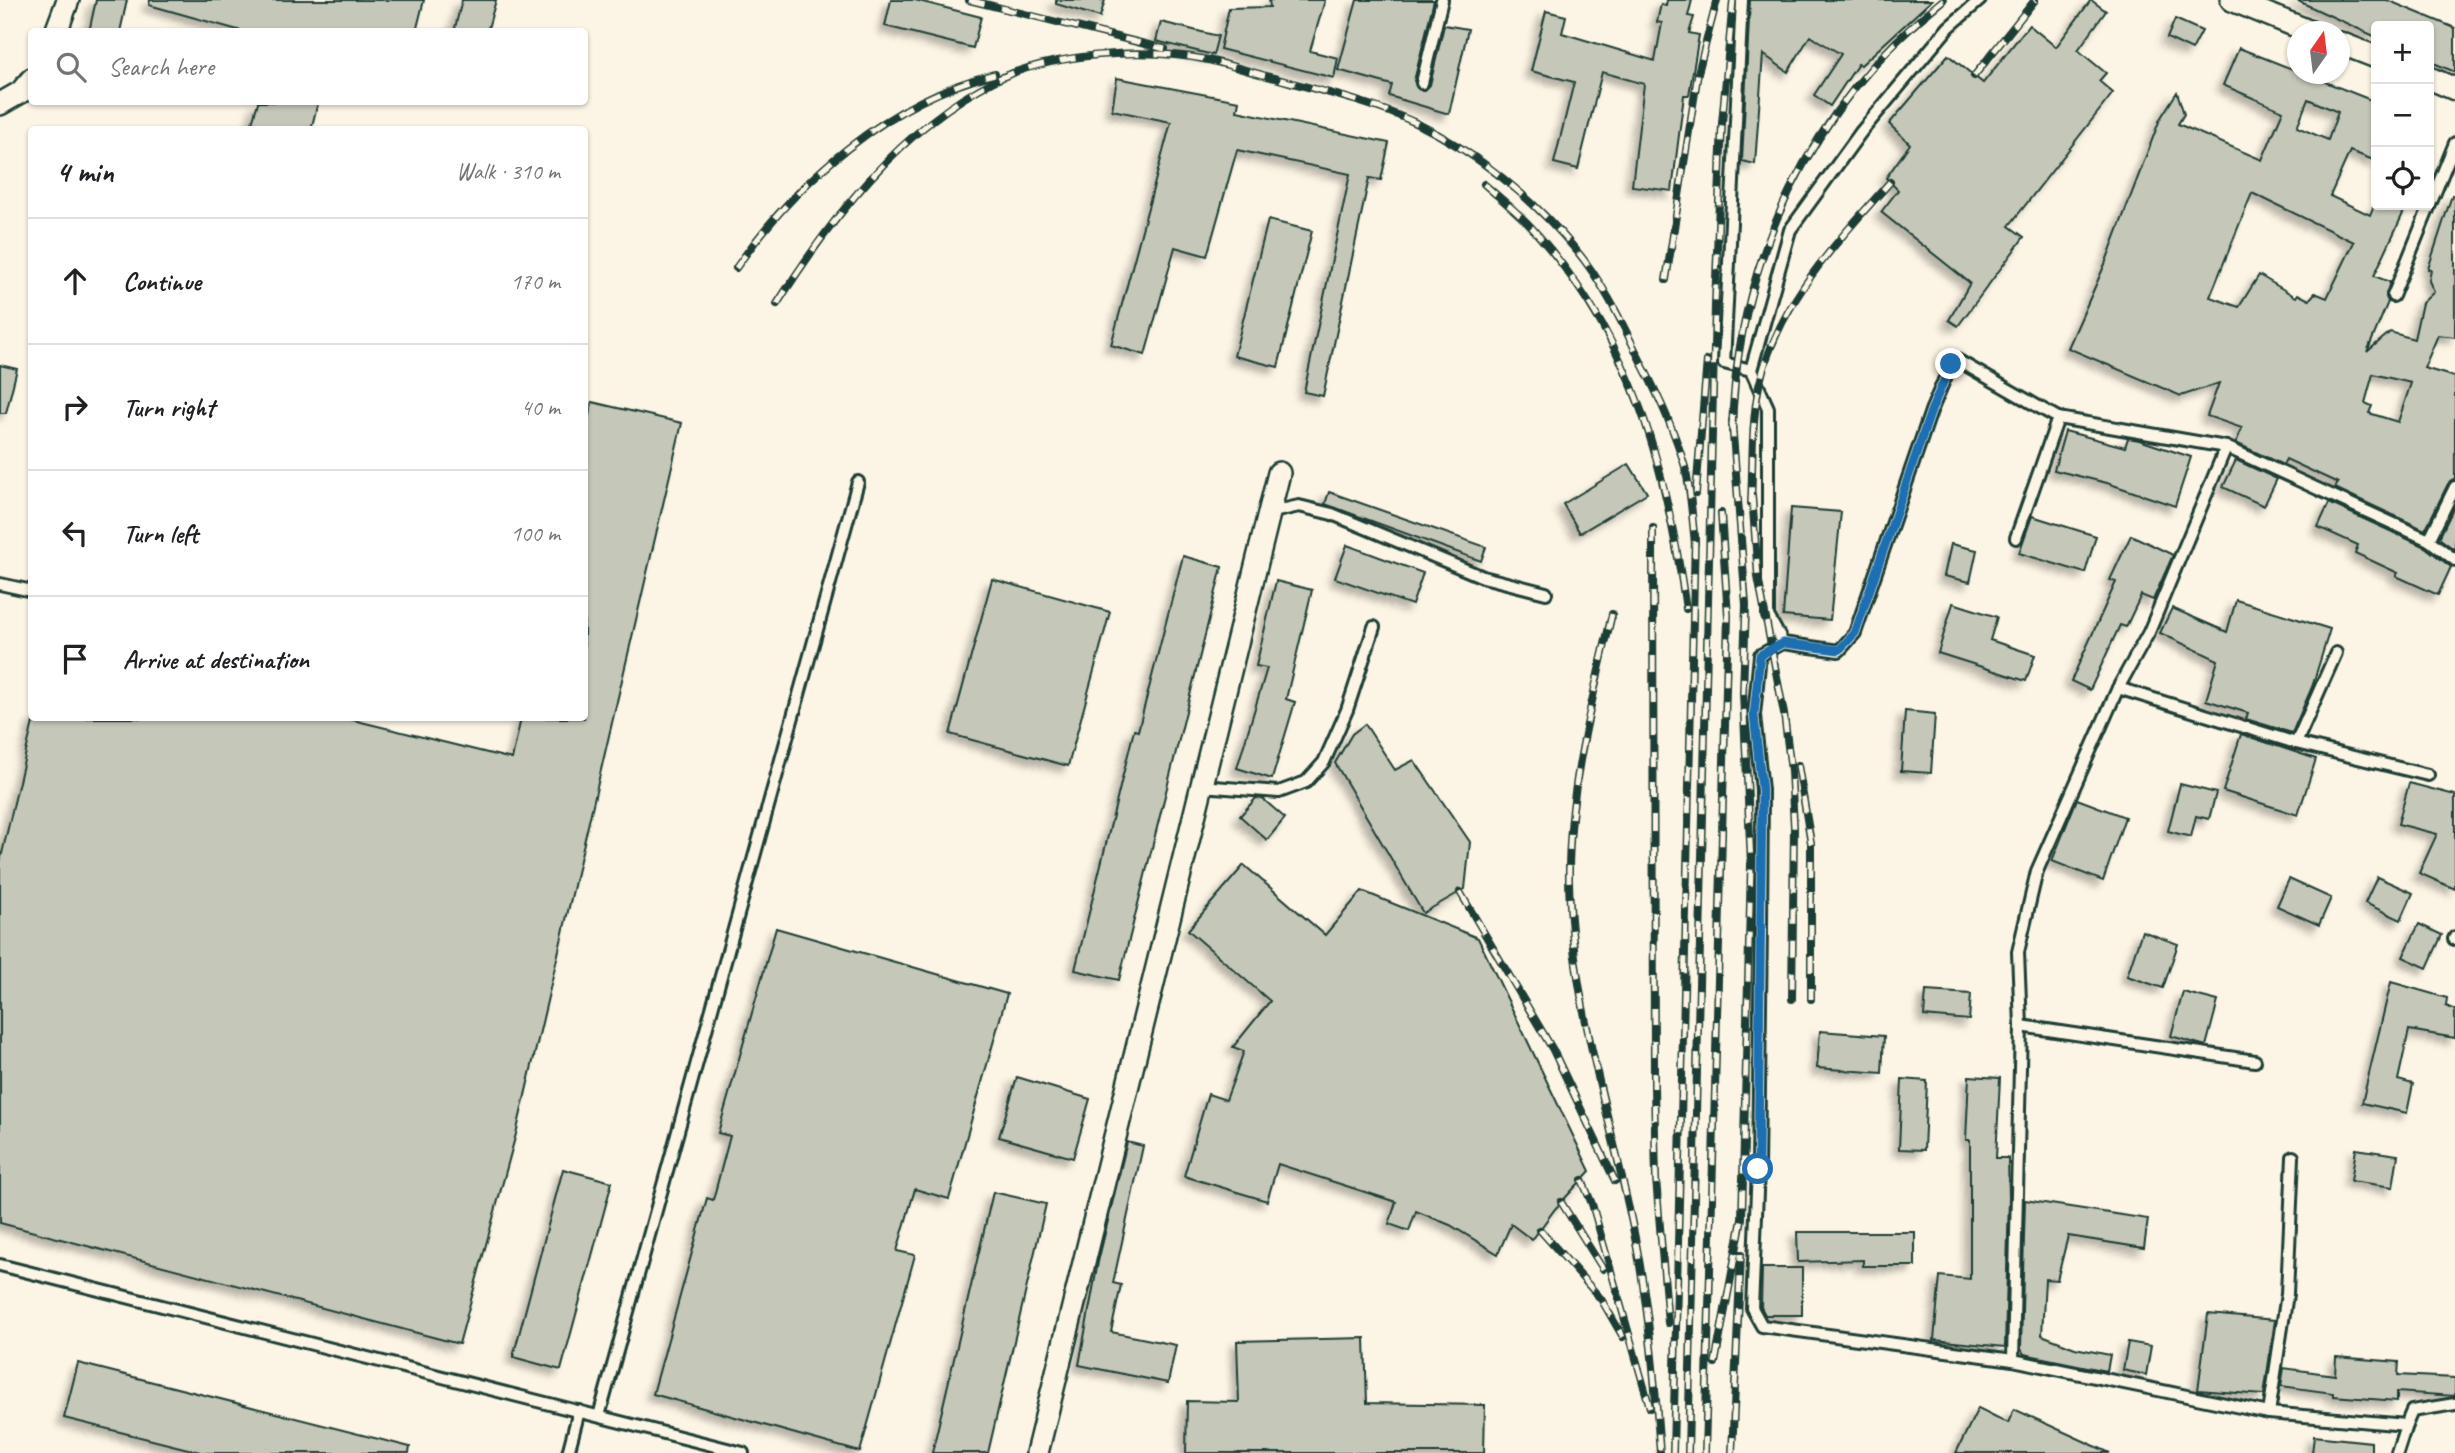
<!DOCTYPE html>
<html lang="en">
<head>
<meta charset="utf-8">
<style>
  body { margin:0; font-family:Caveat,sans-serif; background:#f6f6f6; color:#202124 }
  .controls { position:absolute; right:21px; top:21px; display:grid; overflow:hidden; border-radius:7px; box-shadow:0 2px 5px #0004 }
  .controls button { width:63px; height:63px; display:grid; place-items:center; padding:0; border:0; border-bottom:2px solid #e0e0e0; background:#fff; color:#202124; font:35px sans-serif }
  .compass { position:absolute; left:2287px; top:21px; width:63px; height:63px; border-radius:50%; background:#fff; box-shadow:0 2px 5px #0004; rotate:14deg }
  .stop { position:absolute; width:21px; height:21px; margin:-16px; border:5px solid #1f6fb2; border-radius:50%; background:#fff }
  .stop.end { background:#1f6fb2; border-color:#fff; box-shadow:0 2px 7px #0008 }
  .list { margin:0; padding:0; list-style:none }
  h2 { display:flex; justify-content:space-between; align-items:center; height:91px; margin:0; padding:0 28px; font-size:30px }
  h2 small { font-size:23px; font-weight:400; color:#757577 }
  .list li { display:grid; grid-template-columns:46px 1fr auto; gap:21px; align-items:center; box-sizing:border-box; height:126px; padding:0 28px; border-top:2px solid #e0e0e0 }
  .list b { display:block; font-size:26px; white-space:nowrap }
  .list em { font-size:23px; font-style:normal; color:#757577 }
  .icon { flex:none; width:38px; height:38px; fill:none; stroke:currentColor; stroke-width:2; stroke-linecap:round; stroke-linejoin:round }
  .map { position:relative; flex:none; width:2455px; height:1453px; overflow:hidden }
  .search { position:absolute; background:#fff; box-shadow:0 2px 5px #0004; left:28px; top:28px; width:560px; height:77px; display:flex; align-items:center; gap:18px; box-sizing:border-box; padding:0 24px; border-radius:7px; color:#757577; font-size:26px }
  .panel { position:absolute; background:#fff; box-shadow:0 2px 5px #0004; left:28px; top:126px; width:560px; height:595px; border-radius:7px }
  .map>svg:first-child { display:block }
</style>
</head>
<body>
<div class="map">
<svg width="2455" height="1453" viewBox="0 0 2455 1453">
  <defs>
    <filter id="shadow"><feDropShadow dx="-6" dy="6" stdDeviation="3.5" flood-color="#0004"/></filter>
  </defs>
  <rect width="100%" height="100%" fill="#fcf5e5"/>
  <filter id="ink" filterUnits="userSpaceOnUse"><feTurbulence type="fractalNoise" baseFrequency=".0143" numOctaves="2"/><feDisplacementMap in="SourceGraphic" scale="14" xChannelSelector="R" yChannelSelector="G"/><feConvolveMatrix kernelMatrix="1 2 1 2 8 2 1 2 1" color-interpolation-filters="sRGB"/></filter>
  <g filter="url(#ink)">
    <g fill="#c5c7b9" stroke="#1f3d34" stroke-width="2" fill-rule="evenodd" filter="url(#shadow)">
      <path d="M96,0H127L120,32H89Z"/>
      <path d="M150,0H424L416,32H245L149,5Z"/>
      <path d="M462,0H496L487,32H454Z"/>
      <path d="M891,0H915L981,17L973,48L885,26Z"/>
      <path d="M1056,0H1105L1100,17L1056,4Z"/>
      <path d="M1269,0H1325L1310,51L1338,58L1334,78L1220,49L1229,8L1270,7Z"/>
      <path d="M1357,0H1434L1414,81L1420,90H1425L1430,85L1444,25L1468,29L1449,114L1389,96L1392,85L1338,70Z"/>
      <path d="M1667,0H1692L1688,16L1694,17L1689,33L1699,35L1689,95H1684L1672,191L1632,186L1644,84L1602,72L1578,169L1554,163L1574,82L1531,71L1546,11L1566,16L1562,33L1655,61L1662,23L1657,22L1661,4L1666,5Z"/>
      <path d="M1750,0H1932L1861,65L1858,64L1830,106L1814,95L1841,54L1810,36L1788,72L1763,54L1755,164L1742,161Z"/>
      <path d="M2091,0L2106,11L2078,50L2106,73L2099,81L2113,93L2009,226L2024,237L1958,326L1949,320L1970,283L1881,212L1898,190L1886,178L1910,144L1889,124L1948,55L1983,83L2029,25L2056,47Z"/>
      <path d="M2296,0H2387L2455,28V72L2429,61V26H2376V37Z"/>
      <path d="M2175,19L2202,31L2192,50L2167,38Z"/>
      <path d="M1161,22L1218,36L1213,55L1156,41Z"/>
      <path d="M2239,48L2376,102V161L2350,151L2330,196L2370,215L2374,205H2407L2374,276L2390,282L2386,294L2388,302L2367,352L2390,332L2414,339L2422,303L2434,292L2429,281L2431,270L2428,269L2452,195H2455V337L2438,335L2424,368L2455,377V479L2448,484L2425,530L2335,488L2338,483L2286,459L2283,465L2236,443L2242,428L2207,416L2219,383L2181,396L2068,348L2105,264L2160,119L2177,92L2184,114L2178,124L2262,160L2283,111L2223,85ZM2308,99L2338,112L2328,140L2297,127ZM2252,193L2354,242L2327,298L2315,293L2309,300L2298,294L2296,297L2259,275L2239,307L2210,297ZM2373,374L2411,383L2398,422L2369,413L2372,406L2365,403Z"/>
      <path d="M1117,78L1239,101L1237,111L1389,143L1381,180L1369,178L1323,396L1304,392L1350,174L1237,150L1207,256L1175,247L1145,355L1111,345L1171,122L1112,110Z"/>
      <path d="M258,102H318L311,130H279L252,123Z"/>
      <path d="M1268,220L1312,231L1278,367L1234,356Z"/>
      <path d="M0,365L17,369L6,413H0Z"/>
      <path d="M592,402L682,423L516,1134L459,1344L0,1223V862L34,718H345L512,759L521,718H584V436Z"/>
      <path d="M2065,431L2125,447L2128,438L2139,440L2191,457L2175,506L2107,483L2054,470Z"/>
      <path d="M2236,460L2277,479L2264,506L2223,487Z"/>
      <path d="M1629,464L1647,493L1580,533L1563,504Z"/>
      <path d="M1329,492L1486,547L1481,561L1325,504Z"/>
      <path d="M2329,503L2425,547L2451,567L2438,595L2396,576L2398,573L2355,553L2358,545L2318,527Z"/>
      <path d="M2455,505V550L2439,538Z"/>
      <path d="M1791,508L1841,512L1830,620L1783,616Z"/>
      <path d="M2032,516L2096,536L2085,573L2019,553Z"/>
      <path d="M2131,535L2173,555L2153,600L2141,595L2126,627L2120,625L2090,690L2071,681L2116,582L2110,580Z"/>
      <path d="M1951,544L1977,550L1970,582L1944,576Z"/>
      <path d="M1347,545L1423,573L1412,605L1335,578Z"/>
      <path d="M1183,556L1222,567L1119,980L1075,970L1134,730L1138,731Z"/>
      <path d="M992,579L1110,612L1068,766L950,734Z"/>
      <path d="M1276,581L1312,590L1286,699L1295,702L1272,779L1237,768L1267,668L1256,666Z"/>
      <path d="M2236,600L2330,629L2312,687L2292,733L2246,719L2248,713L2206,700L2218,660L2160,633L2172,608L2227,632Z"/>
      <path d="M1953,603L1997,617L1990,640L2035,655L2026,681L1938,653Z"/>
      <path d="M1905,711L1935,714L1931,773L1901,771Z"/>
      <path d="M1365,724L1395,770L1414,760L1470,842L1465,889L1423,913L1335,763L1352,734Z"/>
      <path d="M2241,734L2316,759L2298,815L2223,791Z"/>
      <path d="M2409,783L2455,795V889L2419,873L2437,834L2398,824Z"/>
      <path d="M2180,784L2216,793L2209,819L2196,816L2191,837L2168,831Z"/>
      <path d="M1256,798L1263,799L1285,818L1267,840L1240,816Z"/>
      <path d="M2077,799L2125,817L2103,881L2052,861Z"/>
      <path d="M1244,865L1325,935L1362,891L1478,938L1590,1171L1555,1209L1532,1240L1511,1224L1498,1254L1450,1225L1416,1211L1409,1231L1389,1224L1396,1202L1278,1164L1267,1201L1184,1176L1208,1094L1226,1100L1244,1051L1233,1047L1270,1001L1188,930Z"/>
      <path d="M2377,877L2413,893L2401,920L2365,903Z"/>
      <path d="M2289,879L2331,898L2319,925L2277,906Z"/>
      <path d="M2419,924L2442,935L2427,968L2403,957Z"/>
      <path d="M776,928L1007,994L949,1199L915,1189L897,1251L915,1255L860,1452L653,1394L707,1198L713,1200L730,1136L718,1133Z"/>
      <path d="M2142,931L2178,944L2163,988L2127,976Z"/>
      <path d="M2391,982L2447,998L2446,1006L2455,1010V1038L2409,1030L2398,1080L2413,1084L2407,1113L2362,1103Z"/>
      <path d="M1926,991L1971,994L1969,1020L1924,1016Z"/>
      <path d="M2183,992L2218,1001L2206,1046L2171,1036Z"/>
      <path d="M1820,1031L1884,1036L1882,1073L1817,1068Z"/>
      <path d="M1969,1076L2000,1078L1996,1158H2008L2009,1197L2005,1347L1934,1340L1940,1276L1970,1279V1140H1966Z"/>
      <path d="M1017,1077L1090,1099L1073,1158L999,1137Z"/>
      <path d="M1902,1079L1927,1081L1924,1150L1899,1149Z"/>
      <path d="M1127,1142L1143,1146L1113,1283L1121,1285L1111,1332L1176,1345L1168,1383L1079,1365L1098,1262Z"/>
      <path d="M2356,1149L2398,1155L2393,1187L2351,1181Z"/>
      <path d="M563,1169L612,1182L561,1370L513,1357Z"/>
      <path d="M993,1192L1046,1204L988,1453H932Z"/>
      <path d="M2025,1200L2148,1219L2144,1248L2068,1236L2057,1280L2045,1279L2042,1335L2075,1348L2110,1355L2107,1371L2024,1354L2021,1349Z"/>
      <path d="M1797,1232H1915V1266H1863V1260L1798,1262Z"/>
      <path d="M1762,1268H1802V1315H1765L1761,1307Z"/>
      <path d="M2208,1314L2275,1320L2264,1395L2198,1390Z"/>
      <path d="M1365,1338L1367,1403L1485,1405L1484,1453H1186L1187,1401L1239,1402L1237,1341Z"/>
      <path d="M2128,1342L2151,1346L2146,1375L2123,1370Z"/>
      <path d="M2336,1357L2399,1362L2398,1375L2455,1378V1396L2397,1392V1401L2333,1396V1393L2281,1386L2284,1368L2335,1375Z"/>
      <path d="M78,1363L410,1447L409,1453H204L64,1418Z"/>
      <path d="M1978,1408L2008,1423L2014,1409L2110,1453H1956Z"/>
      <path d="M2314,1436L2371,1442V1453H2312Z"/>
    </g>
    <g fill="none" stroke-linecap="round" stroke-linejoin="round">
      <defs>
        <g id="lane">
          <path d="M1742,0L1724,363L1751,370"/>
          <path d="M1980,0L1949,27L1861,132L1790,230L1751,370L1768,408V616L1783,643L1839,651L1855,633L1931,411L1951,364L1957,360L2058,418L2226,447"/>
          <path d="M1422,83L1442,0"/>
          <path d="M2393,296L2455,143"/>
          <path d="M1268,513L1299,506L1332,514L1483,577L1546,593"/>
          <path d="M2016,538L2058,418"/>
          <path d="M2429,540L2455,487"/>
          <path d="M0,584L32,591"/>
          <path d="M1783,643L1760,655L1754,715L1762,790L1761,927L1758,1169L1752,1308L1762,1326L2013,1360"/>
          <path d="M2118,688L2296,743L2428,775"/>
          <path d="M2296,743L2336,653"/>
          <path d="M1201,786L1279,792L1306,782L1324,762L1347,710L1374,627"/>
          <path d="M2454,939L2455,937"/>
          <path d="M2021,1026L2255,1061"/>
          <path d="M2293,1157L2287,1294L2269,1413L2406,1425L2397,1453"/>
          <path d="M0,1265L743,1453"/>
          <path d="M2269,1413L2013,1360L2021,1026L2018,952L2037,871L2118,688L2149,632L2226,447L2429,540L2455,560"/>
          <path d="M599,1416L858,482"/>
          <path d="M2406,1425L2412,1411L2455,1404"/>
          <path d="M568,1453L579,1411"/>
        </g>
        <g id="street">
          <path d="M2232,0L2311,32"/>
          <path d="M56,32L68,0"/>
          <path d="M2340,43L2376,57"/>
          <path d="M2429,78L2455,89"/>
          <path d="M0,104L21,92L32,79"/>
          <path d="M1037,1453L1279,473"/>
        </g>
      </defs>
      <use href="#lane" stroke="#1f3d34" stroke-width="16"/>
      <use href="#street" stroke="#1f3d34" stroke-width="26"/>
      <use href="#lane" stroke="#fcf5e5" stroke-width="10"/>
      <use href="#street" stroke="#fcf5e5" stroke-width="21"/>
      <defs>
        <g id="rail">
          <path d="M969,0L1165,49"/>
          <path d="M1974,76L2035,0"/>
          <path d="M1484,184C1502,200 1523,216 1538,235C1635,345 1666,467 1686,609"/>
          <path d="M736,268C796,181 890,99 995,74"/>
          <path d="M1666,280L1698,73L1717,0"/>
          <path d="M777,304C832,217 901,128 994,81C1051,53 1145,47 1208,60C1226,64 1245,70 1263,75C1314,89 1368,101 1416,123C1476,152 1533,198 1576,250C1604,283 1624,327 1643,366C1659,397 1675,432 1685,467C1691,491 1692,518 1695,543"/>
          <path d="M1732,431C1736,262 1810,106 1943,0"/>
          <path d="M1696,493L1707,360"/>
          <path d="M1752,495L1758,577L1784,714L1791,771L1794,827L1792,999"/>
          <path d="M1751,503C1753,465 1751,424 1759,386C1777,304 1836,243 1890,182"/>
          <path d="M1653,528L1654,1087L1656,1179L1668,1323"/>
          <path d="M1612,614C1592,701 1568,790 1569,880C1571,1003 1613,1123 1636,1243C1649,1312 1655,1383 1660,1453"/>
          <path d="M1798,765L1811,843V999"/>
          <path d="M1460,892L1553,1050L1615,1181"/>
          <path d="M1582,1180L1592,1204L1650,1408"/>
          <path d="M1561,1202L1603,1269"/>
          <path d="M1540,1230L1601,1299L1623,1337"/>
          <path d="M1715,1363L1742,1219L1751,864L1743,693L1746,605L1732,421"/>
          <path d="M1673,1453L1695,535"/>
          <path d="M1688,1453L1715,305L1722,123L1733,0"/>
          <path d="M1705,1453L1728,616L1721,513"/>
          <path d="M1732,1453L1741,1254"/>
        </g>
      </defs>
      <use href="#rail" stroke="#1f3d34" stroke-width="8"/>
      <use href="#rail" stroke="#fcf5e5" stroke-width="5" stroke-dasharray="16" stroke-linecap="butt"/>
    </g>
  </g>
  <g fill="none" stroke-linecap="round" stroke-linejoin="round" filter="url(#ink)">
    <path stroke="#1f6fb2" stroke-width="9" d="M1758,1169L1762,790L1754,715L1760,655L1783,643L1839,650L1855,633L1931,411L1951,364"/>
  </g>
</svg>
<div class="controls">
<button>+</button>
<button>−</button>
<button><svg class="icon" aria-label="locate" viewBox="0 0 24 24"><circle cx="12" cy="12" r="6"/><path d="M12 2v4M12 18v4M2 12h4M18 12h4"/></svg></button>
</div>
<svg class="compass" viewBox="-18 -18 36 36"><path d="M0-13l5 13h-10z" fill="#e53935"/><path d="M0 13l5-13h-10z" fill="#757577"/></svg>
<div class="stop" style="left:1758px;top:1169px"></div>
<div class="stop end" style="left:1951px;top:364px"></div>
<div class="search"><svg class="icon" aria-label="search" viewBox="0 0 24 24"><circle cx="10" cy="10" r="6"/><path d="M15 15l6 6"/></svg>Search here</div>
<section class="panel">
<h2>4 min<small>Walk · 310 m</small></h2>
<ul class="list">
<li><svg class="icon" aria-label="ahead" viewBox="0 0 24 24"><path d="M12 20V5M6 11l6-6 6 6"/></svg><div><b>Continue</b></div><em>170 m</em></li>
<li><svg class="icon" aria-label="right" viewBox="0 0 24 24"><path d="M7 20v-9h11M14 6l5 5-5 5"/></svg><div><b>Turn right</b></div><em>40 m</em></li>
<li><svg class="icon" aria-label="left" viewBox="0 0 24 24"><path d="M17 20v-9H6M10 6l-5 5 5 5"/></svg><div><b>Turn left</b></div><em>100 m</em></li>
<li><svg class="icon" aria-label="arrive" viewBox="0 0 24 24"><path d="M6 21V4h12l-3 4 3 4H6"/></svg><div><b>Arrive at destination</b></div></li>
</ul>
</section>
</div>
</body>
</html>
